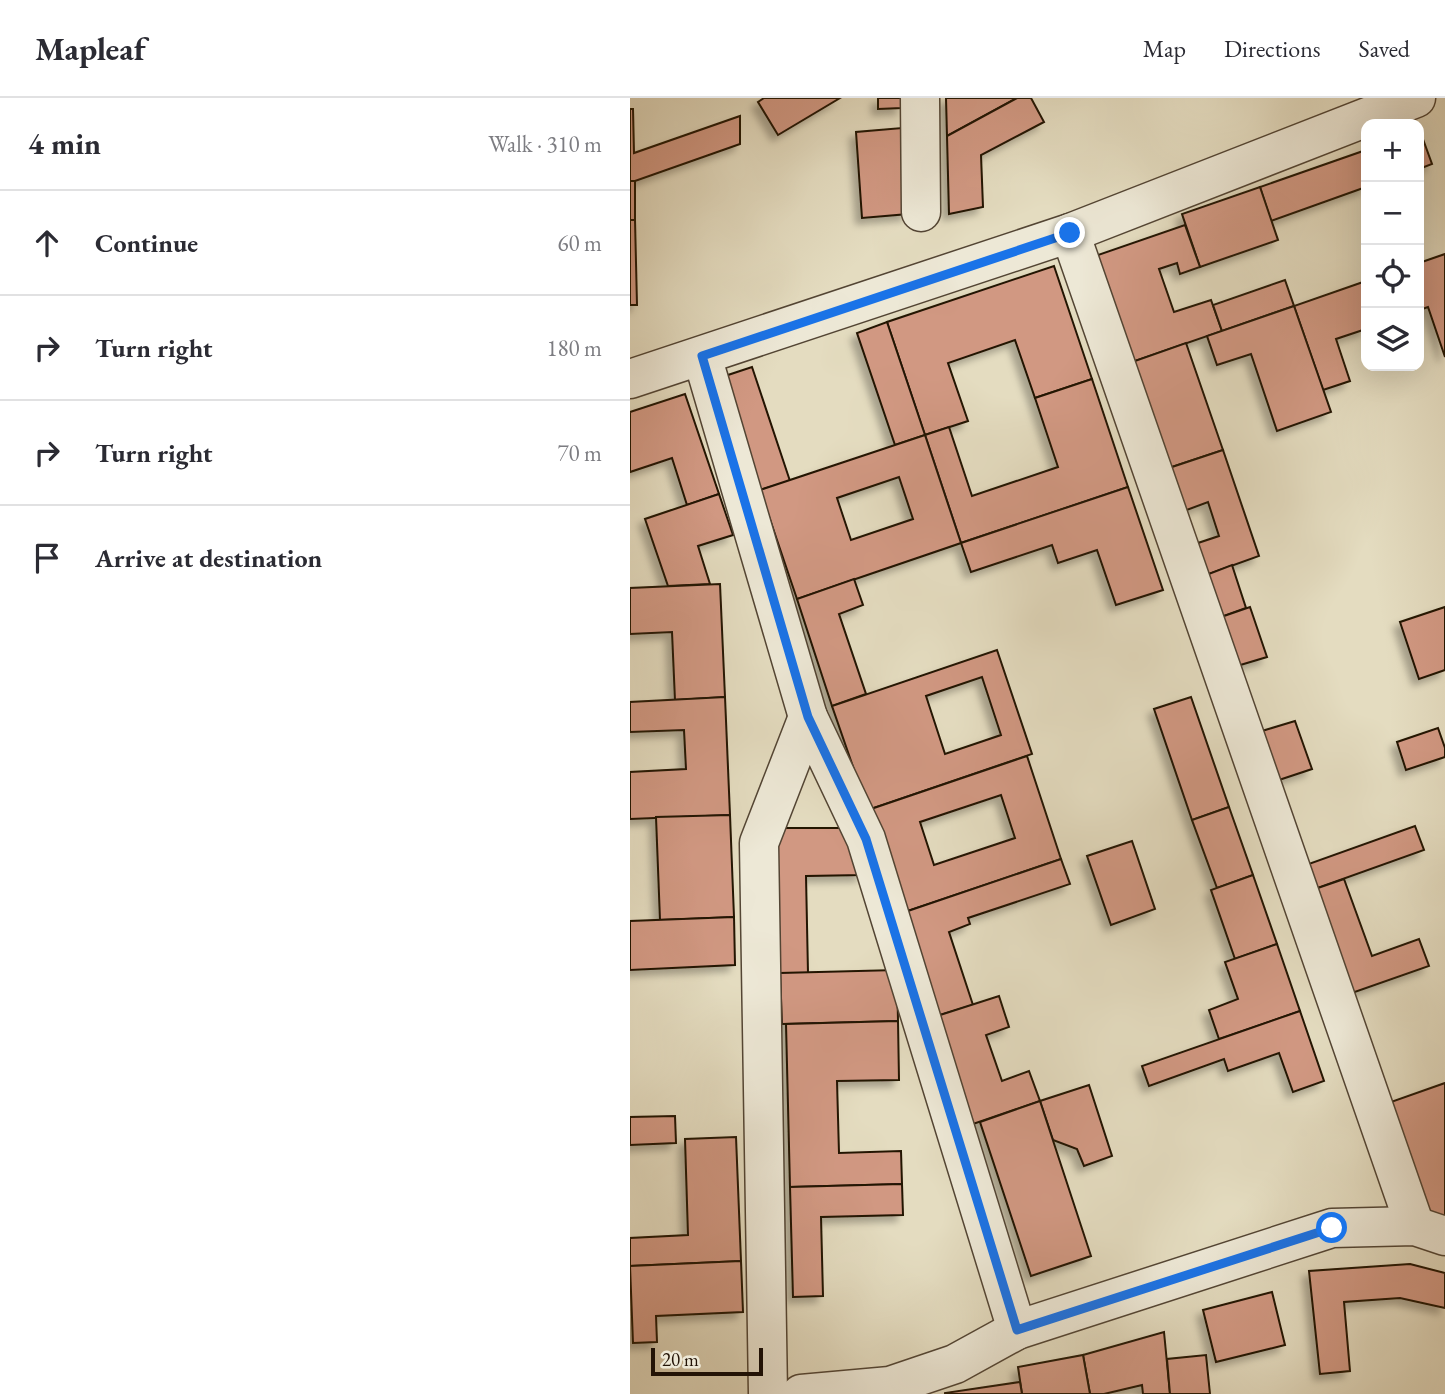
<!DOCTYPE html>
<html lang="en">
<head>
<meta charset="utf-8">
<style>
  body { margin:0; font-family:"EB Garamond",serif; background:#f2f2f3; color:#2b2b33 }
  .controls { position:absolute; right:21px; top:21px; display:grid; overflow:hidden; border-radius:14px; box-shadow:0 7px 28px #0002 }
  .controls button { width:63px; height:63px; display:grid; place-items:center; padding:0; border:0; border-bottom:2px solid #e1e1e2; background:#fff; color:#2b2b33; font:35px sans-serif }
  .scale { position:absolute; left:21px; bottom:18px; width:112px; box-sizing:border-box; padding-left:7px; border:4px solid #231306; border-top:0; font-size:19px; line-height:24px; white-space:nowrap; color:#231306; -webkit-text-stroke:5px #ede8d6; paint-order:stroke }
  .stop { position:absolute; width:21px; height:21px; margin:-16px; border:5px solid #1a73e8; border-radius:50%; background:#fff }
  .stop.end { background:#1a73e8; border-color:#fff; box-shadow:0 2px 7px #0008 }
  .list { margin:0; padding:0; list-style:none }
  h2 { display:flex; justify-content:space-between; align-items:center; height:91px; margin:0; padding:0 28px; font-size:30px }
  h2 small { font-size:23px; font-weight:400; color:#7c7c81 }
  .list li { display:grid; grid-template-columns:46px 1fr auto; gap:21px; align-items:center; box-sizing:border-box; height:105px; padding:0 28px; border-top:2px solid #e1e1e2 }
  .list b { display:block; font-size:26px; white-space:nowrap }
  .list em { font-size:23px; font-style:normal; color:#7c7c81 }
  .icon { flex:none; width:38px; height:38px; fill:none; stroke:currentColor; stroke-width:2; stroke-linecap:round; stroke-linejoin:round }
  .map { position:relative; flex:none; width:815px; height:1296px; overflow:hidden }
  header { display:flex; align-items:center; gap:42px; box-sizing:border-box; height:98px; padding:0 35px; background:#fff; border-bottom:2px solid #e1e1e2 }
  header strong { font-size:33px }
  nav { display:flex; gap:38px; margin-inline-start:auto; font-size:24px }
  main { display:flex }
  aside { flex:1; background:#fff }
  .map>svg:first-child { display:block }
</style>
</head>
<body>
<header>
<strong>Mapleaf</strong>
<nav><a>Map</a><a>Directions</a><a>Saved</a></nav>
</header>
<main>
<aside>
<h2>4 min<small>Walk · 310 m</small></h2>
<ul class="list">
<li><svg class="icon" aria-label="ahead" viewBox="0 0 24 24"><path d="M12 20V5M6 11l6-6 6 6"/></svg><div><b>Continue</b></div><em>60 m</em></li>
<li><svg class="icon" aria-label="right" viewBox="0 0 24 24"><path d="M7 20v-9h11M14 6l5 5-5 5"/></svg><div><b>Turn right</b></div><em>180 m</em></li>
<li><svg class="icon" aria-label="right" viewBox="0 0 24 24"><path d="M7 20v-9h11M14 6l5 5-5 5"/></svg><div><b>Turn right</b></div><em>70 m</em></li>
<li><svg class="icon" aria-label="arrive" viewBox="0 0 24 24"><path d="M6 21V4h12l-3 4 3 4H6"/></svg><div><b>Arrive at destination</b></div></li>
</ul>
</aside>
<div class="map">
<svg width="815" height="1296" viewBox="0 0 815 1296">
  <defs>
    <filter id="shadow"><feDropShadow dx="-6" dy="6" stdDeviation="3.5" flood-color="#0004"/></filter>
  </defs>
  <rect width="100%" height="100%" fill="#e4dcc0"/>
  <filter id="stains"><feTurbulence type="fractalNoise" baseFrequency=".00286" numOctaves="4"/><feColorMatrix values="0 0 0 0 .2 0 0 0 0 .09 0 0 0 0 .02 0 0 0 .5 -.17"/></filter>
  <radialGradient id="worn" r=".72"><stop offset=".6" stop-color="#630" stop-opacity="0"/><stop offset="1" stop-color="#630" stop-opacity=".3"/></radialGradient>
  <g fill="#d19882" stroke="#231306" stroke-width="2" fill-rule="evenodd" filter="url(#shadow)">
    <path d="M134,0H210L148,37L128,4Z"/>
    <path d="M248,0H271L272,10L248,11Z"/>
    <path d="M316,0H387L317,38Z"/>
    <path d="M387,0H401L414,24L351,57L353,109L319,116L317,38Z"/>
    <path d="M0,11H3L4,55L110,18V46L5,83H0Z"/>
    <path d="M272,30L278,116L232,120L226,34Z"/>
    <path d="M790,33L802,66L789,71V34Z"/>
    <path d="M736,52V89L641,123L630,89Z"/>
    <rect x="0" y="83" width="5" height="39"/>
    <path d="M630,89L648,142L570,169L552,116Z"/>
    <path d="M0,122H5L7,207H0Z"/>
    <path d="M555,127L570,169L550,176L547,165L529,171L544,214L581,202L592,233L502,264L465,158Z"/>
    <path d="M815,156V259L798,209L789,212V165Z"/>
    <path d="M424,168L462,281L405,300L385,242L318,265L338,323L295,337L257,224Z"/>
    <path d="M655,182L664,208L592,233L583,207Z"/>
    <path d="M736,183V231L706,241L720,283L693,292L664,208Z"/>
    <path d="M664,208L701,314L647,333L621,256L587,267L577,238Z"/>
    <path d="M257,224L295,337L265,347L227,235Z"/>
    <path d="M556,245L593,352L539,370L502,264Z"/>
    <path d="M122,269L160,383L130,392L92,279Z"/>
    <path d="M462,281L498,389L331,445L295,337L319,329L342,398L428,369L405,300Z"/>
    <path d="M55,296L89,396L57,407L42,360L0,374V314Z"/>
    <path d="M295,337L331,445L167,501L130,392ZM269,379L283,421L221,442L207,400Z"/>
    <path d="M593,352L629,458L576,477L565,446L589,438L578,404L554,413L539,370Z"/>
    <path d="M498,389L533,492L486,507L467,452L428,465L422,447L341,474L331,445Z"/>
    <path d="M89,396L103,437L68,448L80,486L38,488L15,421Z"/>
    <path d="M602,467L616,510L591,519L576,477Z"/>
    <path d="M224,481L233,507L209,516L236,596L202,608L167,501Z"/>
    <path d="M90,486L95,599L45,602L42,534L0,536V490Z"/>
    <path d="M620,509L637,559L607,568L591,519Z"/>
    <path d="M815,509V572L789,581L770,524Z"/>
    <path d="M367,552L402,656L238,712L202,608ZM352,579L371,637L315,656L296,598Z"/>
    <path d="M95,599L100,717L0,721V674L56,671L54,632L0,634V604Z"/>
    <path d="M561,599L599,709L562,722L524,611Z"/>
    <path d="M665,623L682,671L649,682L632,633Z"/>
    <path d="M808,630L815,650V659L776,672L767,644Z"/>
    <path d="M397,658L431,761L272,815L238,712ZM371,697L385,740L304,767L290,724Z"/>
    <path d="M599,709L623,777L587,790L562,722Z"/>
    <path d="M100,717L104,819L30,822L26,719Z"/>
    <path d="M785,728L794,752L682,792L673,768Z"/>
    <path d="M147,730H219L233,777L176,778L178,875H150Z"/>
    <path d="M502,743L525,811L481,827L457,758Z"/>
    <path d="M431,761L440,786L338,820L340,826L319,834L343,907L307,918L272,815Z"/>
    <path d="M623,777L647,846L605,861L581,792Z"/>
    <path d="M714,781L742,858L789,841L799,868L719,896L682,792Z"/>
    <path d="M104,819L105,867L0,872V823Z"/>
    <path d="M647,846L670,913L589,941L579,912L608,901L595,864Z"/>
    <path d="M267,872L268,923L152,926L150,875Z"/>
    <path d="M369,898L379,929L356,937L372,983L399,973L410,1003L343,1026L307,918Z"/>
    <path d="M670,913L694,983L663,994L649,955L598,973L594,961L519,988L512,968Z"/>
    <path d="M268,923L269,982L207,983L209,1055L271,1053L272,1086L160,1089L156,926Z"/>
    <path d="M815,985V1119L799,1117L758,1005Z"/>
    <path d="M459,987L482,1058L454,1068L447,1051L423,1042L410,1003Z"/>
    <path d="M410,1003L461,1158L401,1178L350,1024Z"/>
    <path d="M45,1018L46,1045L0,1047V1019Z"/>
    <path d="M106,1039L111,1163L0,1168V1140L58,1137L55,1041Z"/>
    <path d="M272,1086L273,1117L191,1119L193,1198L163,1199L160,1089Z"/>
    <path d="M111,1163L113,1214L26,1218L27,1244L3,1245L0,1168Z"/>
    <path d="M780,1166L815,1175V1210L770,1200L714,1204L720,1273L690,1276L679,1173Z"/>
    <path d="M642,1194L655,1247L586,1264L573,1212Z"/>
    <path d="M534,1234L540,1296H513L512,1287L474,1296H460L453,1257Z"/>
    <path d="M453,1257L460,1296H392L388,1269Z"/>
    <path d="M576,1257L580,1296H540L537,1261Z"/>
    <path d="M390,1284L392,1296H315V1295Z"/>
  </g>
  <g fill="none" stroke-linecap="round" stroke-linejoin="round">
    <defs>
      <g id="street">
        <path d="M290,0L291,114"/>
        <path d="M440,135L785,1128"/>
        <path d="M72,258L178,619"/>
        <path d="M0,281L440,135L786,0"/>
        <path d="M138,1296L129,745L178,619L236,741L387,1232"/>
        <path d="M171,1296L260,1288L325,1266L387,1232L702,1130L785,1128L815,1138"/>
      </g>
    </defs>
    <use href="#street" stroke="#534534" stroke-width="41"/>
    <use href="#street" stroke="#ede8d6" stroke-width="38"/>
  </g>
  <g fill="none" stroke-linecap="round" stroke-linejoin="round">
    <path stroke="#1a73e8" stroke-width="9" d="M440,135L72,258L178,619L236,741L387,1232L702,1130"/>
  </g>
  <rect width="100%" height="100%" filter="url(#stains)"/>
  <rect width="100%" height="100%" fill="url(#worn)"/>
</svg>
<div class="controls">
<button>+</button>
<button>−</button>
<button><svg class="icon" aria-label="locate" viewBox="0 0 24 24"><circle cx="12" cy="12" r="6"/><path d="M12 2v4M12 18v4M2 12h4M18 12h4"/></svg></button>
<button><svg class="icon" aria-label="layers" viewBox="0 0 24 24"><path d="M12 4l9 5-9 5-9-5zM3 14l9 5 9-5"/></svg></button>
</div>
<div class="scale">20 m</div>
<div class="stop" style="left:702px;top:1130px"></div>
<div class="stop end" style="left:440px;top:135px"></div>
</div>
</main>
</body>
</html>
